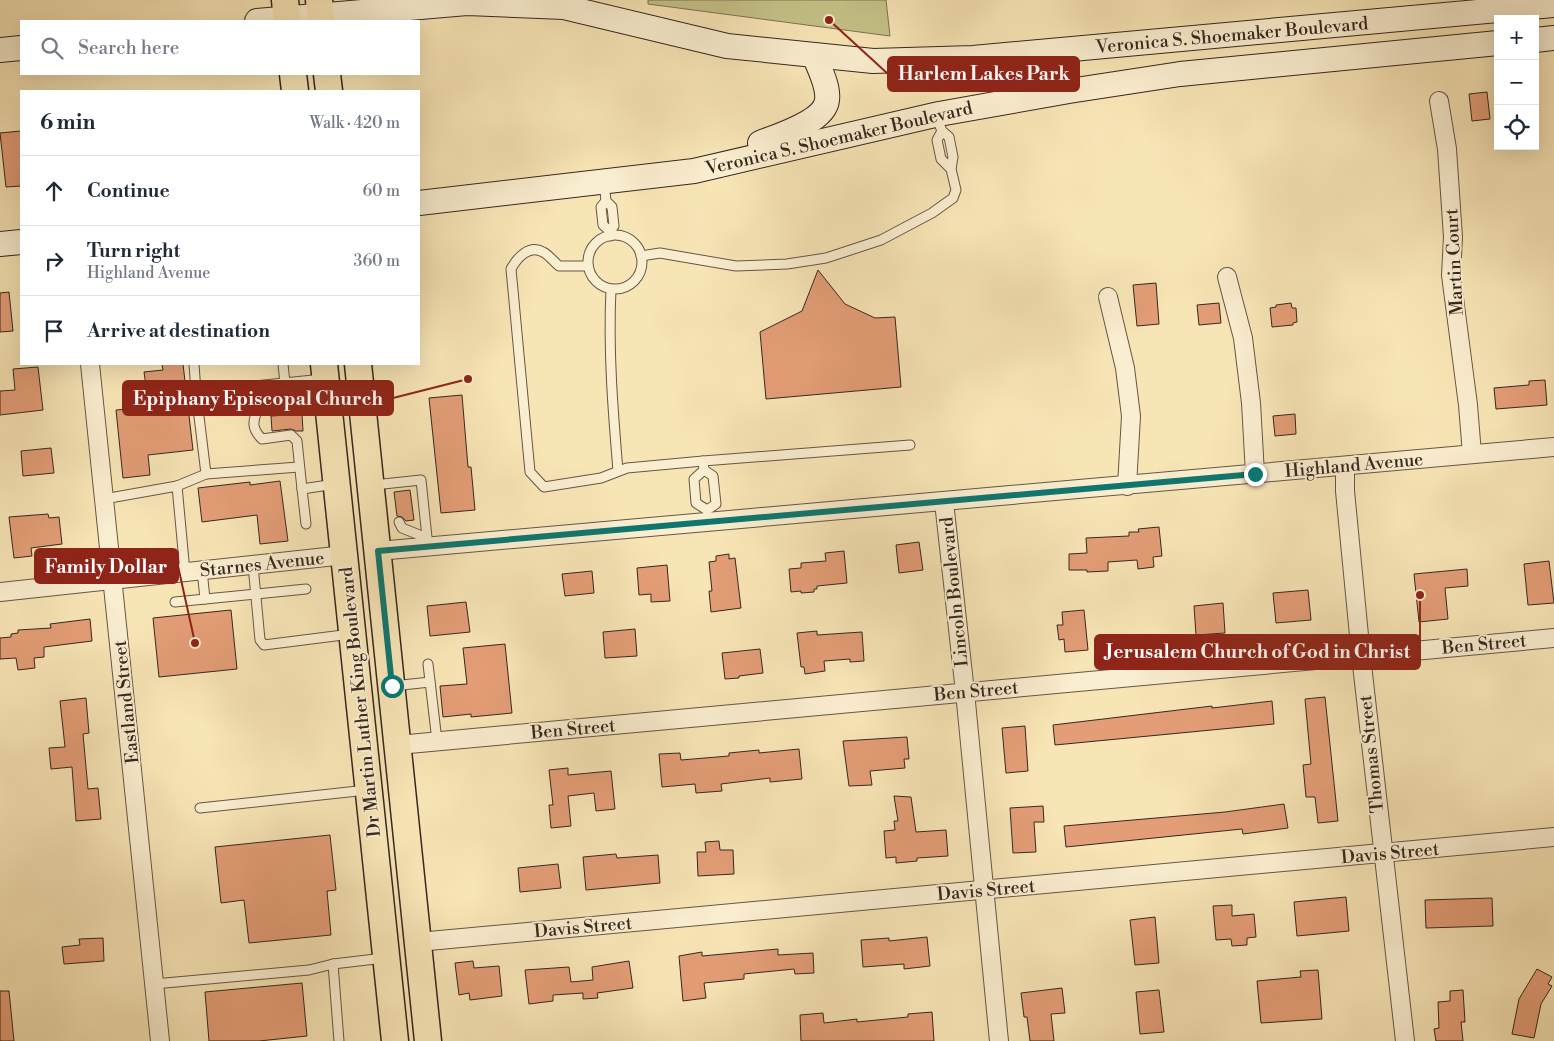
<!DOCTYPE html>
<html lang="en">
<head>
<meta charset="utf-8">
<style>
  body { margin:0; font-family:"Libre Bodoni",serif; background:#f2f2f3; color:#1f2937 }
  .controls { position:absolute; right:15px; top:15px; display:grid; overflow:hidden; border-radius:0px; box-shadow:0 5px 20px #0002 }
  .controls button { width:45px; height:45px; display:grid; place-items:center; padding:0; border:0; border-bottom:1px solid #e0e1e3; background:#fff; color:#1f2937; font:25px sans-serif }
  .stop { position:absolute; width:15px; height:15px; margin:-11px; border:4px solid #0f766e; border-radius:50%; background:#fff }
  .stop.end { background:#0f766e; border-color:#fff; box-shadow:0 1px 5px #0008 }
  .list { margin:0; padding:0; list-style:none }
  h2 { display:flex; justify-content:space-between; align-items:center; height:65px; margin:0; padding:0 20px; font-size:21px }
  h2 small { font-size:16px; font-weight:400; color:#747a83 }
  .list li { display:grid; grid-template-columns:32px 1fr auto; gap:15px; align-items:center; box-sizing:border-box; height:70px; padding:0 20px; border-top:1px solid #e0e1e3 }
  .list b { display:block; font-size:19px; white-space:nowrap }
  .list p { margin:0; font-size:16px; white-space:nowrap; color:#747a83 }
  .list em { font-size:16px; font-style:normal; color:#747a83 }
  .icon { flex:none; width:28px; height:28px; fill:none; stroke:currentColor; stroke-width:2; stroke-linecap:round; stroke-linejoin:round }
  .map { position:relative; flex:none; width:1554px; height:1041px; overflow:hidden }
  .search { position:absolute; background:#fff; box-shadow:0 5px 20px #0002; left:20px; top:20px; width:400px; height:55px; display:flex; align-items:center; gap:12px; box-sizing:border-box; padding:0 18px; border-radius:0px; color:#747a83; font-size:19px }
  .panel { position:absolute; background:#fff; box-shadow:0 5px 20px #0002; left:20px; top:90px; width:400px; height:275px; border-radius:0px }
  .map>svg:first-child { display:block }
</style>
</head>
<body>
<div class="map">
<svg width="1554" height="1041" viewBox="0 0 1554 1041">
  <rect width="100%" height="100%" fill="#f8e5b6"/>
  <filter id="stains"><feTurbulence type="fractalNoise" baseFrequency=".004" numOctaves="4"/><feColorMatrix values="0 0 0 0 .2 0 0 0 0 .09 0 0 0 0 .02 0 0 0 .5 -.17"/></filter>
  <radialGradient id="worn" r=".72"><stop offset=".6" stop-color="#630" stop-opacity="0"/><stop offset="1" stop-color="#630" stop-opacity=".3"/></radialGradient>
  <path fill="#c5c288" stroke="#7d7454" d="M648,0H886L890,36L648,4Z"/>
  <g fill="#e49e77" stroke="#352720">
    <path d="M1487,92L1490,119L1472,121L1469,94Z"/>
    <path d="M21,131V186L6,187L0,133Z"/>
    <path d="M818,270L845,304L875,318L895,317L901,387L766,399L760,332L802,311Z"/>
    <path d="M1156,283L1159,324L1137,326L1133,285Z"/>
    <path d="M9,292L13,331L0,332V293Z"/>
    <path d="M1219,303L1221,323L1199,325L1197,305Z"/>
    <path d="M1291,303L1292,308H1296L1297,322L1293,323V325L1272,327L1270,308L1276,307V305Z"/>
    <path d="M162,364H183L193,450L148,455L150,475L123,478L116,410L149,407L144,372L163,370Z"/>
    <path d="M38,367L43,410L0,415V391L15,390L13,369Z"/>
    <path d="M1545,380L1547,405L1496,409L1494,388L1529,385V381Z"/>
    <path d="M462,395L468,467H471L475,510L441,513L429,398Z"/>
    <path d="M302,414L303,431H296L291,429L272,431L271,416Z"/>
    <path d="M1295,414L1296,434L1275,436L1273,416Z"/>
    <path d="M51,448L54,473L23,476L21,451Z"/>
    <path d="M280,481L288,541L260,544L257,515L202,522L198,488L250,482V485Z"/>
    <path d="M410,490L414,520L406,521L402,517L397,516L394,492Z"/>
    <path d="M48,514L49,518L59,517L62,544L31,548L32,556L14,558L9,517Z"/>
    <path d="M1159,527L1162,556L1153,557L1154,567L1138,569L1137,560L1108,562V571L1087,572V570H1069V554L1087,553L1086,538L1129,536V532H1139L1138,529Z"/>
    <path d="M919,542L923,570L899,573L896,545Z"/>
    <path d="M844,551L847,583L817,586V589H814V592L801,593V591L791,592L789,569L801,568V563L826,561L825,553Z"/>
    <path d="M729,554V559L735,558L741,608L711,612L709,591H712L709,562L716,561V556Z"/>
    <path d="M1549,561L1554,603L1528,605L1524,564Z"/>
    <path d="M667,565L670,601L651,602V594L639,595L637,568Z"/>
    <path d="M1467,569L1468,586L1445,588L1448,619L1419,622L1414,574Z"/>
    <path d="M592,571L594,593L565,596L562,574Z"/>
    <path d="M1308,590L1311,620L1276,623L1273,593Z"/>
    <path d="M466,602L470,632L430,636L427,606Z"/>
    <path d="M1223,603L1225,633L1196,635L1194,606Z"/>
    <path d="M231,610L237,669L159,677L153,618Z"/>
    <path d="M1084,610L1088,650L1065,652L1064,639L1059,640L1057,625H1063L1062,612Z"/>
    <path d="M90,619L92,641L44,647V657L34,658L35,668L18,670L16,658L0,659V638L11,637V634L18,633V630L51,628L50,624Z"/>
    <path d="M635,629L637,656L605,658L603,632Z"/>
    <path d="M817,631V635L862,632L864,661L850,662V659L824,661L825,671L805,674L804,667H801L797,633Z"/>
    <path d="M505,644L512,713L471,717V714L443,717L440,686L467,684L463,648Z"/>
    <path d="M760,649L763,673L739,676V678L725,679L722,653Z"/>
    <path d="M1325,697L1338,821L1318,823L1315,797H1306L1303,765L1311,764L1305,699Z"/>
    <path d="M86,698L89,733L83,734L88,789L98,788L101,819L76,821L72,767L51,769L49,748L65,747L60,701Z"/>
    <path d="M1272,701L1274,724L1055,745L1053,725L1212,706V708Z"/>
    <path d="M1025,726L1028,771L1006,773L1002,728Z"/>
    <path d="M907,737L909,759H904L905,768L870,771L872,785L849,786L843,741Z"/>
    <path d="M799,749L802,779L770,782V778L721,784L722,791L696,793L695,784L662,787L659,754L680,753L681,760L729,756V753L759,750V753Z"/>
    <path d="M568,768V775L611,771L615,809L596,811L594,793L568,796L571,826L551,828L549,805H553L549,770Z"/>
    <path d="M894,796L911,797L916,832L946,830L948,856L917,858V861L896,863V857L886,858L884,831L895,830L894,821H898Z"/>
    <path d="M1284,804L1288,828L1243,834L1242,829L1066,847L1064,826L1225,812Z"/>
    <path d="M1043,806L1044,822H1034L1036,852L1013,853L1010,808Z"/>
    <path d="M330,835L336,890L327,891L331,935L249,943L244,900L221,903L215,847Z"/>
    <path d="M719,841L720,850H733L734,874L698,876L697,852H706L705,842Z"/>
    <path d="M616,854L617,858L658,855L660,883L586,890L583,857Z"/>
    <path d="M558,864L561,888L520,892L518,868Z"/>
    <path d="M1346,897L1349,931L1297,936L1294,902Z"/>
    <path d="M1492,898L1493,926L1426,928L1425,900Z"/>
    <path d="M1232,905V916L1254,914L1256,937L1247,938V945L1232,946L1231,939L1216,940L1213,906Z"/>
    <path d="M1155,917L1159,963L1135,965L1130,920Z"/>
    <path d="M927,937L930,966L904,969V964L863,967L861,940L889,938V941Z"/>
    <path d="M103,938L104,961L64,964L62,947L80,945L79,939Z"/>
    <path d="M778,949V955L813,953L814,973L795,974L794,969L744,974V979L704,983L706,998L683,1001L679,956L702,952V956Z"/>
    <path d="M473,961L474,968L499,966L502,996L470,1000L469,993L459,995L455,963Z"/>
    <path d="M629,961L633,988L597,993L598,998L583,999V993L553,995V1001L529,1004L525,970L569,967L571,982L593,980L592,967Z"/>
    <path d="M1537,969L1552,977L1548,984L1552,986L1541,1004L1534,1038L1512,1034L1519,999Z"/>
    <path d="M1318,970L1322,1019L1261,1023L1257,981L1301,977L1300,971Z"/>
    <path d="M302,983L307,1036L259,1041H209L205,992Z"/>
    <path d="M1062,988L1065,1013L1051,1014L1054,1041H1030L1027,1017H1024L1021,993Z"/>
    <path d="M1159,990L1164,1032L1140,1034L1136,992Z"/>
    <path d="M1463,990L1465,1022H1461L1463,1041H1436L1434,1029L1439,1028L1438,1002L1450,1001V991Z"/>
    <path d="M0,991H9L14,1041H0Z"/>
    <path d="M932,1012L934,1041H801L800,1015L823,1013L824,1023L857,1019V1022L908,1017V1014Z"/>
  </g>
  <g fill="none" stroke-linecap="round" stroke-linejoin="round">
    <defs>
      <g id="lane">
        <path d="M940,126L942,131L937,140L941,159L951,169"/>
        <path d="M604,182L606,201L612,207L614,226L610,231V236"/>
        <path d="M606,201L601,207L603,225L610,231"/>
        <circle cx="615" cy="262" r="27"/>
        <path d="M641,256L660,253L736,266L787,264L826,258L881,240L932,213L953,198L956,190L951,169L953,157L949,137L942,131"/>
        <path d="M588,266H559C554,262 549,255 543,252C529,244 517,258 511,269L530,472L544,487L601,478L627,468L703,461"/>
        <path d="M611,289C608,350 613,411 618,471"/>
        <path d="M194,364L196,392"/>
        <path d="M283,364L285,383"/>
        <path d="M299,382L292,405L258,409C252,422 252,429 262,439L291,435L297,441L302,489L335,484"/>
        <path d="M704,470L694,479L696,503L707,510"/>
        <path d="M206,474L196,392L323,379"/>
        <path d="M374,485L421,480L428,547"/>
        <path d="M177,486L206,474L299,467"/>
        <path d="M302,489L306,524"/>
        <path d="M104,499L177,486L185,572"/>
        <path d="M707,510L716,504L713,476L704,470L703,461L910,445"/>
        <path d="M399,522L402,528L427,538"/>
        <path d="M253,565L260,640L264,645L351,634"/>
        <path d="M202,570L205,599"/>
        <path d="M175,602L306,589"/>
        <path d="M428,664L437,741"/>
        <path d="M393,686L430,682"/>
        <path d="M200,808L367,790"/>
        <path d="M333,964L339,1041"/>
        <path d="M154,984L309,970L333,964L384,958"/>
      </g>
      <g id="street">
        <path d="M1439,101L1447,149L1453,237L1451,275L1468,405L1472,454"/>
        <path d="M1227,277L1243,338L1251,403L1255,474"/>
        <path d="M1108,297L1125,368L1131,416L1127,486"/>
        <path d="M90,364L160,1041"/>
        <path d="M1345,466V491L1361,656L1405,1041"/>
        <path d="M944,502L965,692L999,1041"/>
        <path d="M378,551L1554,447"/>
        <path d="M0,592L345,555"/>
        <path d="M398,745L1554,638"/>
        <path d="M418,942L1554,837"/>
      </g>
      <g id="secondary">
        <path d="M257,21L467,3L564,7L727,46L873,61L973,58L1554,5"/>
        <path d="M1535,40L1554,38"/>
        <path d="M0,50L21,48"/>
        <path d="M760,143C777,136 825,122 827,100C829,86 819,68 814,55"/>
        <path d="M419,203L694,171L939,114L1069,91L1180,74L1498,43"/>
        <path d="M0,244L21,242"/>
      </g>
      <g id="primary">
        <path d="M285,0L287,21"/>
        <path d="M319,0L321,21"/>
        <path d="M293,74L295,91"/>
        <path d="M327,74L329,91"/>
        <path d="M324,364L395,1041"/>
        <path d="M358,364L428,1041"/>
      </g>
    </defs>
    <use href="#lane" stroke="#665646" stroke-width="11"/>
    <use href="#street" stroke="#665646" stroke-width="20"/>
    <use href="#secondary" stroke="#352720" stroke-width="26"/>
    <use href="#primary" stroke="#352720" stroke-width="29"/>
    <use href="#lane" stroke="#faeed0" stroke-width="9"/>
    <use href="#street" stroke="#faeed0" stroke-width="18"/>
    <use href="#secondary" stroke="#faeed0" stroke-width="24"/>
    <use href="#primary" stroke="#f8e5b6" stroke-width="26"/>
  </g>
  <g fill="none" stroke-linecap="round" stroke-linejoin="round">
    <path stroke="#0f766e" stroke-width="6" d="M392,686L378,551L1255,474"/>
  </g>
  <g text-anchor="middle" stroke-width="4" stroke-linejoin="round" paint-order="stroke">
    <g font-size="18" fill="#352720" stroke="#faeed0">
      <text transform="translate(1232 35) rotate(-5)" y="6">Veronica S. Shoemaker Boulevard</text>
      <text transform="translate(839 138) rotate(-13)" y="6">Veronica S. Shoemaker Boulevard</text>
      <text transform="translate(1454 262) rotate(-93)" y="6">Martin Court</text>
      <text transform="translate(1354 465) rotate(-5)" y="6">Highland Avenue</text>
      <text transform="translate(262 564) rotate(-6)" y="6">Starnes Avenue</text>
      <text transform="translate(954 592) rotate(-96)" y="6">Lincoln Boulevard</text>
      <text transform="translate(1484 644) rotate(-5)" y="6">Ben Street</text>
      <text transform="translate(976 691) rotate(-5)" y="6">Ben Street</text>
      <text transform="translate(126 702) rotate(-96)" y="6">Eastland Street</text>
      <text transform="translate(360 702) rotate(-96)" y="6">Dr Martin Luther King Boulevard</text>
      <text transform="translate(573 729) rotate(-5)" y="6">Ben Street</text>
      <text transform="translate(1371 754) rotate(-96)" y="6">Thomas Street</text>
      <text transform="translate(1390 853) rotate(-5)" y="6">Davis Street</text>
      <text transform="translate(986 890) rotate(-5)" y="6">Davis Street</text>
      <text transform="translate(583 927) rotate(-5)" y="6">Davis Street</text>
    </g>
  </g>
  <path fill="none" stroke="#8f2418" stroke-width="2" d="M829 20L888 74M468 379L393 398M195 643L178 566M1420 595L1420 652"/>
  <g fill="#8f2418" stroke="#faeed0" stroke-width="2">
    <circle cx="829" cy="20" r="5"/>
    <circle cx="468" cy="379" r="5"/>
    <circle cx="195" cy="643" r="5"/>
    <circle cx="1420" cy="595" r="5"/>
  </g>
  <g fill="#8f2418" stroke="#8f2418" stroke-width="2">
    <rect x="888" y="57" width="191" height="34" rx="5"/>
    <rect x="123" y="381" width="270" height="34" rx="5"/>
    <rect x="35" y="549" width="143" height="34" rx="5"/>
    <rect x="1095" y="635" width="325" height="34" rx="5"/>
  </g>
  <g font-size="19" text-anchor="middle" font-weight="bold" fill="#fff">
    <text x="984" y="80">Harlem Lakes Park</text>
    <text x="258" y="405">Epiphany Episcopal Church</text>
    <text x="106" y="573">Family Dollar</text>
    <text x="1258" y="658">Jerusalem Church of God in Christ</text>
  </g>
  <rect width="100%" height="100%" filter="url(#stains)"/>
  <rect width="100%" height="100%" fill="url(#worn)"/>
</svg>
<div class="controls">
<button>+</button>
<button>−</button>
<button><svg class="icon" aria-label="locate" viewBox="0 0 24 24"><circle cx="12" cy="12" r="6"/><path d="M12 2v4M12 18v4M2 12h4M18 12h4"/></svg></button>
</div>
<div class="stop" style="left:392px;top:686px"></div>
<div class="stop end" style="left:1255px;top:474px"></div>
<div class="search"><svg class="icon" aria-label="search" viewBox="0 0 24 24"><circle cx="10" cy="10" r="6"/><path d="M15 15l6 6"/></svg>Search here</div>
<section class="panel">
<h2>6 min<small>Walk · 420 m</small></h2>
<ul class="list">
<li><svg class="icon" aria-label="ahead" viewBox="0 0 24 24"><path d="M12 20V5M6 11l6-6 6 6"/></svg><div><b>Continue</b></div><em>60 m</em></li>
<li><svg class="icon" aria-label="right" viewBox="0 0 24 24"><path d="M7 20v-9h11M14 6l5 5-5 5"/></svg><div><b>Turn right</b><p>Highland Avenue</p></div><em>360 m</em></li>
<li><svg class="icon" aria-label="arrive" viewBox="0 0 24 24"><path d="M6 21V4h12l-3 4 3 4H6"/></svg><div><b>Arrive at destination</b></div></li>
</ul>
</section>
</div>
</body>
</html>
